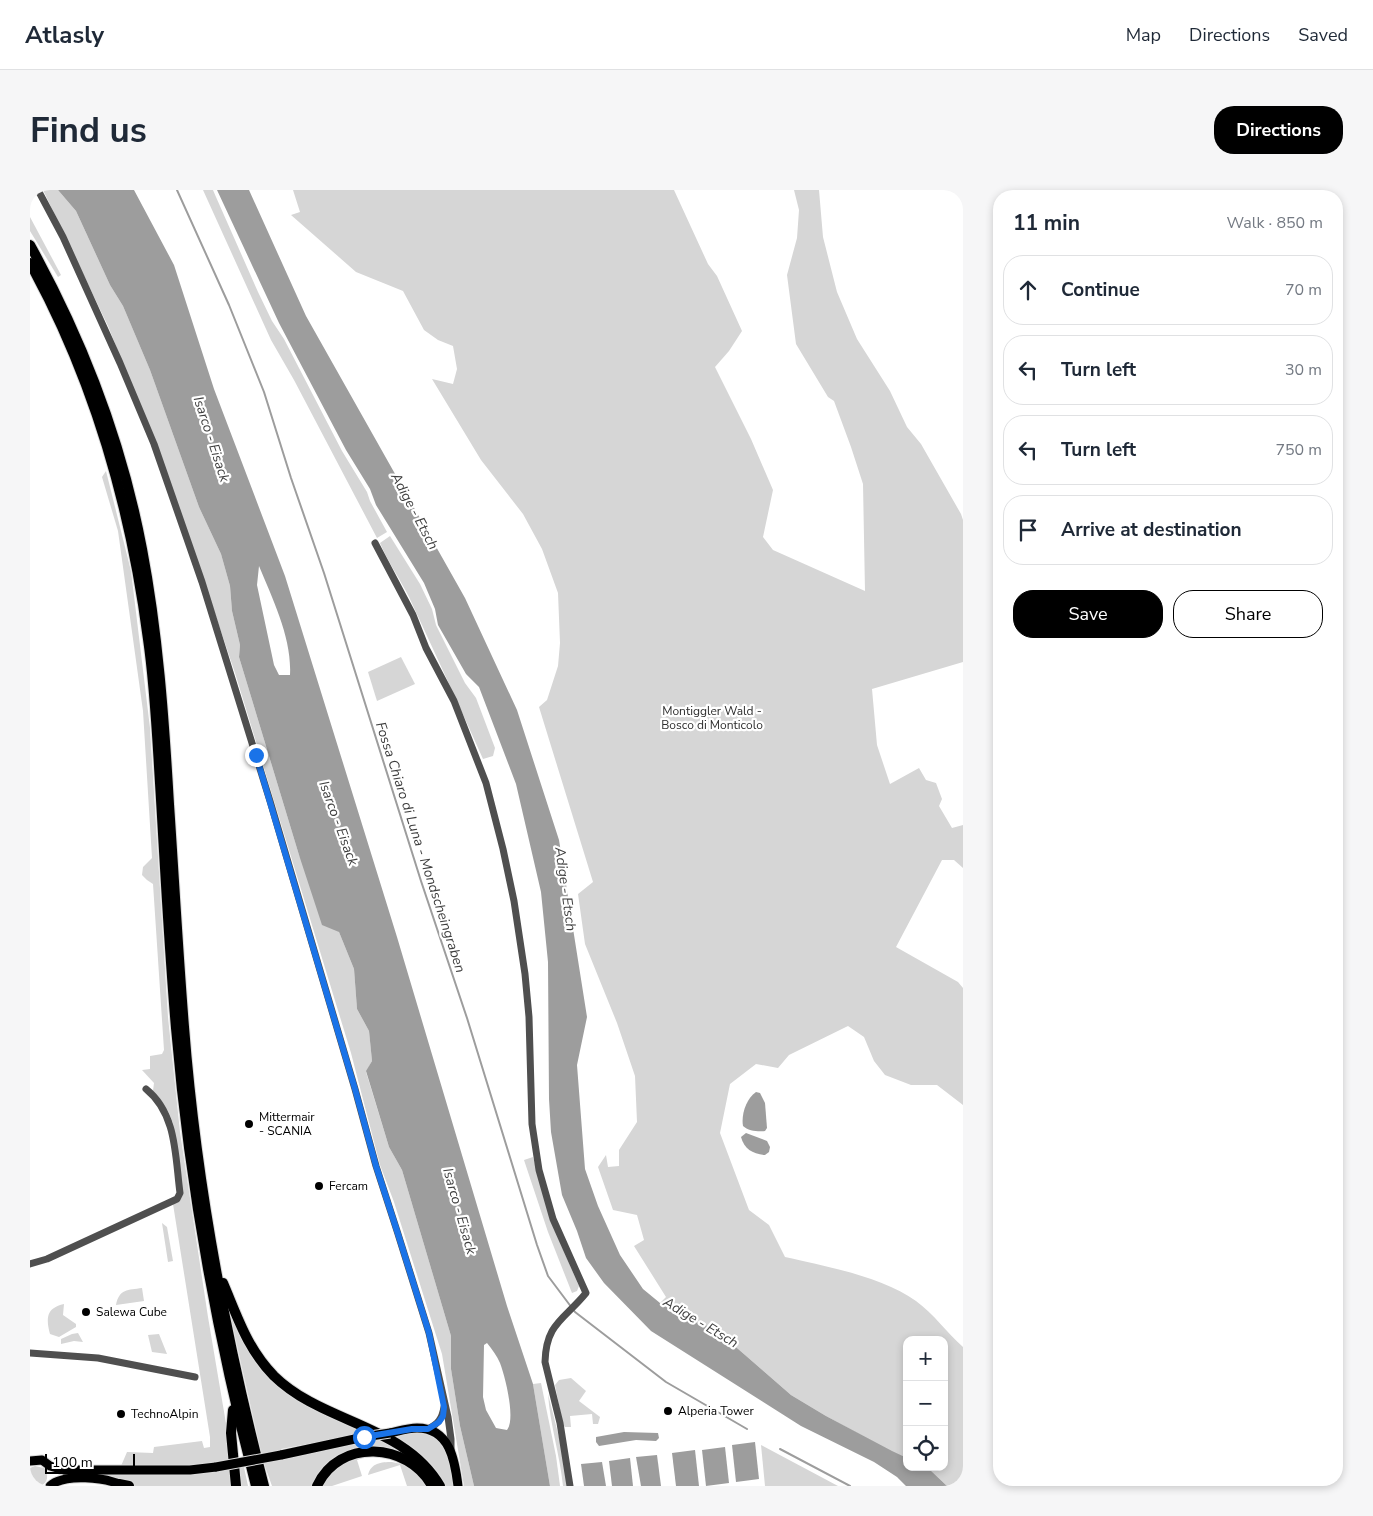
<!DOCTYPE html>
<html lang="en">
<head>
<meta charset="utf-8">
<style>
  body { margin:0; font-family:"Nunito Sans",sans-serif; background:#f6f6f7; color:#1f2937 }
  .controls { position:absolute; right:15px; bottom:15px; display:grid; overflow:hidden; border-radius:10px; box-shadow:0 2px 8px #0003 }
  .controls button { width:45px; height:45px; display:grid; place-items:center; padding:0; border:0; border-bottom:1px solid #e0e1e3; background:#fff; color:#1f2937; font:25px sans-serif }
  .scale { position:absolute; left:15px; bottom:12px; width:90px; box-sizing:border-box; padding-left:5px; border:2px solid #000; border-top:0; font-size:14px; line-height:18px; white-space:nowrap; color:#000; -webkit-text-stroke:4px #fff; paint-order:stroke }
  .stop { position:absolute; width:15px; height:15px; margin:-11px; border:4px solid #1a73e8; border-radius:50%; background:#fff }
  .stop.end { background:#1a73e8; border-color:#fff; box-shadow:0 1px 5px #0008 }
  .list { margin:0; padding:0; list-style:none }
  h2 { display:flex; justify-content:space-between; align-items:center; height:65px; margin:0; padding:0 20px; font-size:21px }
  h2 small { font-size:16px; font-weight:400; color:#747a83 }
  .list li { display:grid; grid-template-columns:32px 1fr auto; gap:15px; align-items:center; box-sizing:border-box; height:70px; margin:0 10px 10px; padding:0 10px; border:1px solid #e0e1e3; border-radius:20px }
  .list b { display:block; font-size:19px; white-space:nowrap }
  .list em { font-size:16px; font-style:normal; color:#747a83 }
  .actions { display:flex; gap:10px; padding:15px 20px }
  .actions a { flex:1; padding:11px 0; border:1px solid #000; border-radius:20px; text-align:center; font-size:18px; color:#000 }
  .actions .main { background:#000; color:#fff }
  .icon { flex:none; width:28px; height:28px; fill:none; stroke:currentColor; stroke-width:2; stroke-linecap:round; stroke-linejoin:round }
  .map { position:relative; flex:none; width:933px; height:1296px; overflow:hidden; border-radius:20px }
  header { display:flex; align-items:center; gap:30px; box-sizing:border-box; height:70px; padding:0 25px; background:#fff; border-bottom:1px solid #e0e1e3 }
  header strong { font-size:24px }
  nav { display:flex; gap:28px; margin-inline-start:auto; font-size:18px }
  .intro { display:flex; align-items:center; justify-content:space-between; box-sizing:border-box; height:120px; padding:0 30px }
  h1 { margin:0; font-size:35px }
  .button { padding:12px 22px; border-radius:20px; background:#000; color:#fff; font-size:18px; font-weight:700 }
  main { display:flex; gap:30px; padding:0 30px }
  aside { flex:1; background:#fff; border-radius:20px; box-shadow:0 2px 8px #0003 }
  .map>svg:first-child { display:block }
</style>
</head>
<body>
<header>
<strong>Atlasly</strong>
<nav><a>Map</a><a>Directions</a><a>Saved</a></nav>
</header>
<div class="intro"><h1>Find us</h1><a class="button">Directions</a></div>
<main>
<div class="map">
<svg width="933" height="1296" viewBox="0 0 933 1296">
  <rect width="100%" height="100%" fill="#fff"/>
  <g fill="#d6d6d6" fill-rule="evenodd">
    <path d="M13,0H28L46,21L80,95L93,116L120,180L169,317L191,364L200,396L202,421L210,455L209,467L269,665L309,742L324,779L327,819L339,841L342,871L336,882L359,957L372,980L421,1146V1179L430,1236L444,1296H434L412,1164L364,1012L350,975L321,863L205,483L162,355L107,208L78,136Z"/>
    <path d="M173,0H183L186,7L228,102L242,131L254,149L312,261L337,302L340,311L357,342L347,348L264,190L241,150Z"/>
    <path d="M263,0H644L678,74L687,86L712,141L699,161L685,177L721,249L743,300L733,347L743,360L835,401L833,294L821,257L804,211L798,207L766,154L757,85L767,48L769,20L764,0H789L793,47L807,102L827,149L860,201L877,237L891,254L931,324L933,330V472L842,499L847,555L860,594L889,578L896,590L906,593L912,609L909,616L922,638L933,635V678L924,670H912L866,757L928,792L933,798V915L907,895H881L855,885L844,871L834,847L818,836L759,865L748,878L726,874L700,894L690,943L719,1020L739,1035L755,1067C795,1076 853,1087 886,1111C904,1124 917,1143 933,1157V1296H917L897,1277H914V1150H877V1268L862,1262L796,1226L761,1205L684,1138L654,1128L630,1113L636,1107L604,1056L614,1050L607,1025L583,1020L568,977L576,965L578,977L589,976V960L607,932L605,886L587,833L555,754L548,704L563,692L509,517L517,510L528,476L530,453L528,403L512,359L493,324L451,270L402,189L423,194L427,179L423,156L408,150L394,140L373,101L326,82L261,25L270,22Z"/>
    <path d="M0,27L31,85L28,87L0,41Z"/>
    <path d="M76,281L101,381L120,538L138,827L150,942L178,1127L202,1269L205,1296H97L29,1288L28,1280L85,1284L173,1283L189,1281L165,1277L91,1276L97,1262L123,1263L124,1257L172,1251L174,1258L180,1257V1247L143,1014L152,1003L143,933L139,923L123,901L124,893L112,880L120,879V866L132,864L134,860L123,694L117,690L112,685L113,677L122,668L113,521L88,341L72,287Z"/>
    <path d="M360,346L390,394L402,419L406,435L435,493L446,508L465,558L463,566L453,569C429,515 404,461 379,407C370,389 358,372 350,353Z"/>
    <path d="M371,467L385,494L347,511L338,482Z"/>
    <path d="M503,967L521,1032L549,1096L547,1101L542,1103L518,1042L494,970Z"/>
    <path d="M132,1033L137,1037L143,1071L138,1072Z"/>
    <path d="M112,1098L114,1111L86,1115C89,1099 98,1100 112,1098Z"/>
    <path d="M34,1114L33,1125L46,1134V1137L29,1147L20,1144C16,1128 16,1118 34,1114Z"/>
    <path d="M199,1120L242,1188L353,1248L380,1269L326,1261L284,1296H242L233,1271ZM332,1244L346,1249L252,1267L251,1259Z"/>
    <path d="M48,1143L53,1152L44,1151L31,1154V1149L42,1144Z"/>
    <path d="M129,1144L137,1164L122,1162L118,1145Z"/>
    <path d="M541,1188L556,1201L549,1211L570,1227L568,1234H563L562,1224L540,1226L541,1237H535L533,1235L525,1195L529,1190Z"/>
    <path d="M511,1193L526,1266L530,1296H520L503,1194Z"/>
    <path d="M518,1204L532,1259L538,1296H533C530,1265 520,1235 518,1204Z"/>
    <path d="M384,1241C417,1243 419,1270 424,1296H412L359,1246Z"/>
    <path d="M731,1255L808,1296H735Z"/>
    <path d="M335,1267L327,1270L332,1286L302,1296H291L296,1287L320,1269Z"/>
    <path d="M362,1272L380,1276L400,1296H377L370,1275L338,1285C341,1273 351,1272 362,1272Z"/>
    <path d="M5,1276L14,1278C19,1285 18,1292 11,1296L0,1294V1278Z"/>
    <path d="M214,1277L218,1296H211L209,1278Z"/>
  </g>
  <g fill="#9d9d9d" fill-rule="evenodd">
    <path d="M28,0H104L144,75L184,199L255,386L367,747L477,1116L503,1194L520,1296H444L430,1236L421,1179V1146L372,980L359,957L336,881L342,871L339,841L327,819L324,779L309,742L292,735L269,665L209,467L210,455L202,421L200,396L191,364L169,317L120,180L93,116L80,95L46,21ZM229,376C243,410 262,448 260,485H249L244,475L227,395ZM457,1153C462,1159 467,1166 470,1173C475,1186 486,1229 477,1240L466,1238L456,1220L453,1207L454,1155Z"/>
    <path d="M187,0H219L276,126L435,408L487,520L529,650L557,827L547,875L555,979L568,1016L590,1065L613,1099L630,1113L654,1128L684,1138L761,1205L796,1226L862,1261L877,1268V1277H897L917,1296H876L867,1287L844,1272L771,1236L621,1141L574,1093L556,1068L547,1041L532,1005L521,942L519,909L518,772L511,702L486,594L449,497L436,484L408,435L405,419L394,393L346,315L340,299L316,260L249,133Z"/>
    <path d="M726,902L730,903L735,913L737,938L735,941C729,942 718,941 713,936C711,925 716,909 726,902Z"/>
    <path d="M716,943L737,951L740,957L739,962L735,965C723,964 714,959 711,947Z"/>
    <path d="M594,1242L628,1243L629,1248L626,1251L606,1250L569,1256L566,1252V1247Z"/>
    <path d="M725,1252L729,1289L706,1292L702,1255Z"/>
    <path d="M695,1257L699,1293L676,1296L672,1260Z"/>
    <path d="M665,1260L669,1296H646L642,1263Z"/>
    <path d="M627,1265L631,1296H611L606,1267Z"/>
    <path d="M600,1268L603,1296H582L579,1271Z"/>
    <path d="M572,1272L576,1296H554L551,1274Z"/>
  </g>
  <g fill="none" stroke-linecap="round" stroke-linejoin="round">
    <g stroke="#9d9d9d" stroke-width="2">
      <path d="M147,0L199,115L234,202L261,288L294,383L391,691L437,828L507,1055L518,1086L545,1122L636,1192L717,1239"/>
      <path d="M750,1259L820,1296"/>
    </g>
    <defs>
      <g id="major">
        <path d="M360,1243C369,1241 378,1238 387,1238C420,1238 425,1271 428,1296"/>
        <path d="M251,1265L334,1247"/>
        <path d="M0,1271L12,1270L20,1276L34,1280H160L186,1277"/>
        <path d="M20,1296C34,1283 76,1287 93,1296"/>
      </g>
      <g id="highway">
        <path d="M0,55C52,149 92,253 112,359C128,443 134,528 139,614C144,688 148,762 154,837C166,992 195,1146 234,1296"/>
        <path d="M0,73C64,189 101,319 118,449C125,497 127,545 130,593C135,675 139,757 146,838C159,993 187,1146 226,1296"/>
        <path d="M193,1093C208,1128 217,1158 244,1186C293,1234 374,1234 410,1296"/>
        <path d="M203,1220L201,1243L206,1296"/>
        <path d="M89,1294L99,1296"/>
        <path d="M287,1296C309,1248 378,1252 402,1296"/>
      </g>
    </defs>
    <use href="#major" stroke="#dbdbdb" stroke-width="11"/>
    <use href="#highway" stroke="#dbdbdb" stroke-width="12"/>
    <g stroke="#4f4f4f" stroke-width="7">
      <path d="M8,0L33,47L90,173L124,254L172,392L240,611L325,899L346,976L368,1044L399,1143L418,1227L421,1249V1259"/>
      <path d="M345,353L383,425L396,458L424,511L456,593L473,659L484,711L495,784L499,827L502,934L509,980L523,1029L556,1103C534,1130 516,1133 515,1172L530,1233L540,1296"/>
      <path d="M0,1074L17,1069L147,1009L150,1003C145,966 147,924 116,899"/>
      <path d="M0,1163L68,1168L165,1187"/>
      <path d="M398,1239C408,1234 412,1229 414,1217"/>
    </g>
    <use href="#major" stroke="#000" stroke-width="9"/>
    <use href="#highway" stroke="#000" stroke-width="10"/>
    <defs>
      <g id="major-bridge">
        <path d="M334,1247L360,1243"/>
        <path d="M186,1277L251,1265"/>
      </g>
    </defs>
    <use href="#major-bridge" stroke="#dbdbdb" stroke-width="11" stroke-linecap="butt"/>
    <use href="#major-bridge" stroke="#000" stroke-width="9"/>
  </g>
  <g fill="none" stroke-linecap="round" stroke-linejoin="round">
    <path stroke="#1a73e8" stroke-width="6" d="M226,565L325,899L346,976L368,1044L399,1143L414,1217L413,1226L409,1232L398,1239H382L334,1247"/>
  </g>
  <g fill="#000" stroke="#fff" stroke-width="2">
    <circle cx="219" cy="934" r="5"/>
    <circle cx="289" cy="996" r="5"/>
    <circle cx="56" cy="1122" r="5"/>
    <circle cx="638" cy="1221" r="5"/>
    <circle cx="91" cy="1224" r="5"/>
  </g>
  <g text-anchor="middle" stroke-width="4.5" stroke-linejoin="round" paint-order="stroke">
    <g font-size="12" fill="#2d2d2d" stroke="#fff">
      <text x="682" y="525">Montiggler Wald -<tspan x="682" dy="14">Bosco di Monticolo</tspan></text>
    </g>
    <g font-size="12" fill="#000" stroke="#fff" text-anchor="start">
      <text x="229" y="931">Mittermair<tspan x="229" dy="14">- SCANIA</tspan></text>
      <text x="299" y="1000">Fercam</text>
      <text x="66" y="1126">Salewa Cube</text>
      <text x="648" y="1225">Alperia Tower</text>
      <text x="101" y="1228">TechnoAlpin</text>
    </g>
    <g font-size="14" font-style="italic" fill="#3e3e3e" stroke="#fff">
      <text transform="translate(182 249) rotate(72)" y="5">Isarco - Eisack</text>
      <text transform="translate(385 321) rotate(62)" y="5">Adige - Etsch</text>
      <text transform="translate(309 633) rotate(70)" y="5">Isarco - Eisack</text>
      <text transform="translate(391 657) rotate(72)" y="5">Fossa Chiaro di Luna - Mondscheingraben</text>
      <text transform="translate(536 699) rotate(82)" y="5">Adige - Etsch</text>
      <text transform="translate(430 1021) rotate(74)" y="5">Isarco - Eisack</text>
      <text transform="translate(671 1132) rotate(31)" y="5">Adige - Etsch</text>
    </g>
  </g>
</svg>
<div class="controls">
<button>+</button>
<button>−</button>
<button><svg class="icon" aria-label="locate" viewBox="0 0 24 24"><circle cx="12" cy="12" r="6"/><path d="M12 2v4M12 18v4M2 12h4M18 12h4"/></svg></button>
</div>
<div class="scale">100 m</div>
<div class="stop" style="left:334px;top:1247px"></div>
<div class="stop end" style="left:226px;top:565px"></div>
</div>
<aside>
<h2>11 min<small>Walk · 850 m</small></h2>
<ul class="list">
<li><svg class="icon" aria-label="ahead" viewBox="0 0 24 24"><path d="M12 20V5M6 11l6-6 6 6"/></svg><div><b>Continue</b></div><em>70 m</em></li>
<li><svg class="icon" aria-label="left" viewBox="0 0 24 24"><path d="M17 20v-9H6M10 6l-5 5 5 5"/></svg><div><b>Turn left</b></div><em>30 m</em></li>
<li><svg class="icon" aria-label="left" viewBox="0 0 24 24"><path d="M17 20v-9H6M10 6l-5 5 5 5"/></svg><div><b>Turn left</b></div><em>750 m</em></li>
<li><svg class="icon" aria-label="arrive" viewBox="0 0 24 24"><path d="M6 21V4h12l-3 4 3 4H6"/></svg><div><b>Arrive at destination</b></div></li>
</ul>
<div class="actions"><a class="main">Save</a><a>Share</a></div>
</aside>
</main>
</body>
</html>
